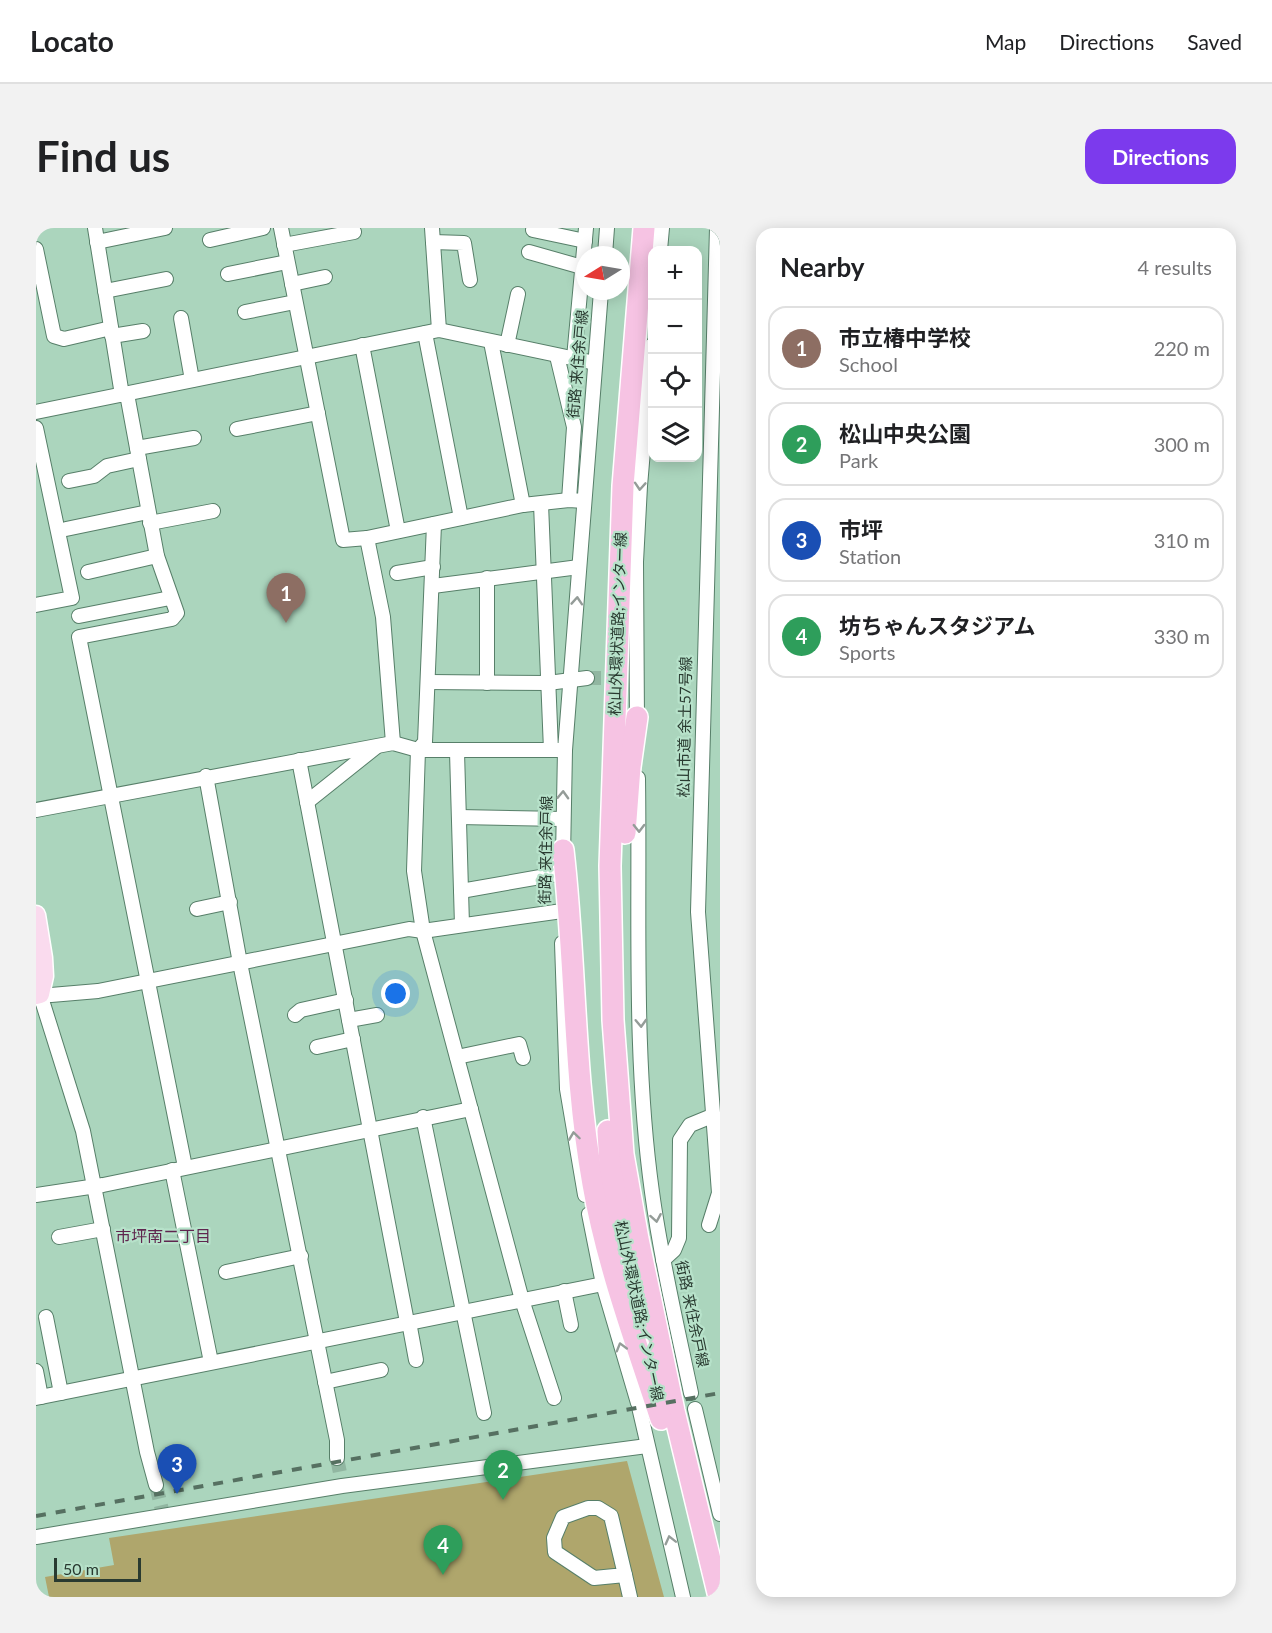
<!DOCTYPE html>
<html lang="en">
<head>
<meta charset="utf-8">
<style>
  body { margin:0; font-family:Lato,"Noto Sans JP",sans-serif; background:#f2f2f2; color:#202124 }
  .controls { position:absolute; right:18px; top:18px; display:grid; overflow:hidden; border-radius:12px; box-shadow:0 3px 15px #0003 }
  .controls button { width:54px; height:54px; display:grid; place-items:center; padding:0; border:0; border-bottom:2px solid #e0e0e0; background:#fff; color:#202124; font:30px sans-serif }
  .compass { position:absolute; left:540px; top:18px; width:54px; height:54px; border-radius:50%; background:#fff; box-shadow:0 3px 15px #0003; rotate:259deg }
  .scale { position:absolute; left:18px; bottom:15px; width:87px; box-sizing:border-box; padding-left:6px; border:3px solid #293a30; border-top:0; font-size:16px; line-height:21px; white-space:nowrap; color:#293a30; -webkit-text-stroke:4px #b7e2ca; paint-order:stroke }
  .you { position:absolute; left:360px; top:766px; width:21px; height:21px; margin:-15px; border:4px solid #fff; border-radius:50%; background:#1a73e8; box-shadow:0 0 0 9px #1a73e833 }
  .badge { display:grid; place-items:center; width:39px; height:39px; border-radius:50%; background:#7c3aed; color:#fff; font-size:20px; font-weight:700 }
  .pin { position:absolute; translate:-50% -50px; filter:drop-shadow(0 2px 3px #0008) }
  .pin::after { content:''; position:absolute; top:32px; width:21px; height:18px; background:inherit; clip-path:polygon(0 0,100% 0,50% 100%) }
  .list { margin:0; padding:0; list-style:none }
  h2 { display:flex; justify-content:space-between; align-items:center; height:78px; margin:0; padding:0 24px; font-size:26px }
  h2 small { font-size:20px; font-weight:400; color:#757577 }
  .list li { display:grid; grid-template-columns:39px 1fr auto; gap:18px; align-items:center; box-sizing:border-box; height:84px; margin:0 12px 12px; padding:0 12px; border:2px solid #e0e0e0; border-radius:18px }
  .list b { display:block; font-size:22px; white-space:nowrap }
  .list p { margin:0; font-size:20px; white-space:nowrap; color:#757577 }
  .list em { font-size:20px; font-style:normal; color:#757577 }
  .icon { flex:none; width:33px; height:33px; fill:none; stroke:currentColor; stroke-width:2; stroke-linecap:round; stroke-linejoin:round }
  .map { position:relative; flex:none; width:684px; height:1369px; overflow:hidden; border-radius:18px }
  header { display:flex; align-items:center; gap:36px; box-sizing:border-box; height:84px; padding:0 30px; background:#fff; border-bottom:2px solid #e0e0e0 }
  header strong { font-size:28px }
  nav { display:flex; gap:33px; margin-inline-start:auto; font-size:21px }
  .intro { display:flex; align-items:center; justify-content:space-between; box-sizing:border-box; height:144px; padding:0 36px }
  h1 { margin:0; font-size:42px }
  .button { padding:15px 27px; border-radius:18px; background:#7c3aed; color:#fff; font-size:21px; font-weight:700 }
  main { display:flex; gap:36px; padding:0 36px }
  aside { flex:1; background:#fff; border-radius:18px; box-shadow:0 3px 15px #0003 }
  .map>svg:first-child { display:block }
</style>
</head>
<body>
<header>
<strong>Locato</strong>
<nav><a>Map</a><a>Directions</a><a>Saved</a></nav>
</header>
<div class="intro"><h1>Find us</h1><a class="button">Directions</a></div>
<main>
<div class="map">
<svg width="684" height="1369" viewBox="0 0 684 1369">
  <rect width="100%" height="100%" fill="#abd5bd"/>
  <path fill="#afa66c" d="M591,1233L628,1369H13L9,1349L78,1337L73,1310Z"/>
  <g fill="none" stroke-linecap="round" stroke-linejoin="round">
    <g stroke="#91b6a1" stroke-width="14" stroke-dasharray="14 7" stroke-linecap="butt">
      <path d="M551,450H587"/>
      <path d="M301,1230L305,1250"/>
      <path d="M120,1257L126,1282"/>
    </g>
    <defs>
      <g id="minor">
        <path d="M59,0L86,167"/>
        <path d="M245,0L307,312L331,310L487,277L533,272L548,273"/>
        <path d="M396,0L403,102"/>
        <path d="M497,2L549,13"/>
        <path d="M174,12L227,0"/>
        <path d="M61,14L129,0"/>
        <path d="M397,14L428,15L434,52"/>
        <path d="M248,17L318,4"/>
        <path d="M0,21L18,108L28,111L75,100"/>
        <path d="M624,22L626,0"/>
        <path d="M493,24L546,39"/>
        <path d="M569,27L571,0"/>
        <path d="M192,46L251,34"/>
        <path d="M256,56L289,49"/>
        <path d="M69,63L130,51"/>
        <path d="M209,84L259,74"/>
        <path d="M145,90L156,152"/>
        <path d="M389,105L425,290"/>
        <path d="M76,108L107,103"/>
        <path d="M455,114L487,277"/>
        <path d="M326,117L362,303"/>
        <path d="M471,117L482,66"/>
        <path d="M521,128L538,199L533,272"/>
        <path d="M538,130L550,0"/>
        <path d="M91,166L121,328L141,385L136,391L43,409L149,939"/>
        <path d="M0,184L403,102L559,135"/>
        <path d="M0,200L36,370L0,377"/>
        <path d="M201,201L282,185"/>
        <path d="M101,220L158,210"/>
        <path d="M33,253L58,248L71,238L103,231"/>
        <path d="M505,276L515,522"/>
        <path d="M114,295L177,283"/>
        <path d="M398,296L389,514L382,522L378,643L387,703L486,1072L518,1170"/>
        <path d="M30,301L112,284"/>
        <path d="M331,310L347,389L357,515"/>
        <path d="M52,344L121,328"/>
        <path d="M361,345L397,339"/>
        <path d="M397,358L543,339"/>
        <path d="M43,388L134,370"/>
        <path d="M393,454L512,455L551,450"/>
        <path d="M451,455V350"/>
        <path d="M601,495L600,334L604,258L616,117"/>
        <path d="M421,524L426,697"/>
        <path d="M263,532L371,1094"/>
        <path d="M170,548L204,735L301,1212V1230"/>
        <path d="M602,550C604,687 597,827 616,964C625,1031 641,1098 655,1165"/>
        <path d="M271,574L340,519"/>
        <path d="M0,582L357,515L382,522H529"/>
        <path d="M423,589L527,591"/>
        <path d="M527,629L529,522L565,63"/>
        <path d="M425,663L527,645"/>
        <path d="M161,681L194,674"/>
        <path d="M526,715L531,861L549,967"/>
        <path d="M259,787L265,782L310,772"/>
        <path d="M313,792L341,787"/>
        <path d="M281,819L317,811"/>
        <path d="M421,829L483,816L487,830"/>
        <path d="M387,889L448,1185"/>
        <path d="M136,942L175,1134"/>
        <path d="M0,967L67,957L435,881"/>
        <path d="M553,986L567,1056L602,1175"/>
        <path d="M673,997L683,965L662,684L681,0"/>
        <path d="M23,1009L67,1001"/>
        <path d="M627,1032L638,1022L643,1010L644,912L654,897L676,888"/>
        <path d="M190,1044L265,1028"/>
        <path d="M528,1063L535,1097"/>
        <path d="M10,1089L25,1165"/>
        <path d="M373,1094L380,1132"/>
        <path d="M0,1143L5,1169"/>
        <path d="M289,1154L345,1142"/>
        <path d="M0,1170L567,1056"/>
        <path d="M603,1179L647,1369"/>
        <path d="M659,1181L684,1286"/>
        <path d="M120,1257L111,1224L47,903L4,766L15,767L62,763L373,701L387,703L526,683"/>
        <path d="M552,1280H562L575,1288L589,1347L558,1350L519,1324L518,1310L527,1289Z"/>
        <path d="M0,1309L306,1258L611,1218"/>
        <path d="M589,1347L594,1369"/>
      </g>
      <path id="major" d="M0,687L7,730L8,748L4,766L0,767"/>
      <g id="highway">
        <path d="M608,0L587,258L574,638L577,792L587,926L602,1011L638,1183L683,1369"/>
        <path d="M589,605L594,539L601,489"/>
        <path d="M527,622C540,733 537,846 557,956C571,1037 600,1114 625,1191"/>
        <path d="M572,903L574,938L590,1021"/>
      </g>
    </defs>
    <use href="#minor" stroke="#577f69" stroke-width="16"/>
    <use href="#major" stroke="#fff" stroke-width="21"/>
    <use href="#highway" stroke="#fff" stroke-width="24"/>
    <use href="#minor" stroke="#fff" stroke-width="14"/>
    <use href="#major" stroke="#fadbee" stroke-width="18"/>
    <use href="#highway" stroke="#f6c3e3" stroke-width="21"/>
    <path stroke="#567061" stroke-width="4" stroke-dasharray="10 10" stroke-linecap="butt" d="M0,1288L684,1165"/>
  </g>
  <defs><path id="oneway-chevron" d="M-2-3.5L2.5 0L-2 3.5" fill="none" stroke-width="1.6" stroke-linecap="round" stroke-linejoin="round" transform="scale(1.5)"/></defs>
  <g stroke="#949c98">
    <use href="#oneway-chevron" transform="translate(604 258) rotate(94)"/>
    <use href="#oneway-chevron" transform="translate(541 373) rotate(-86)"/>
    <use href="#oneway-chevron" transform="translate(527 567) rotate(-88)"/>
    <use href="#oneway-chevron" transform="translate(603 600) rotate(89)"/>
    <use href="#oneway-chevron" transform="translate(605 795) rotate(88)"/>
    <use href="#oneway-chevron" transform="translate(538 908) rotate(-98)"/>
    <use href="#oneway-chevron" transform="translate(620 990) rotate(80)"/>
    <use href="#oneway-chevron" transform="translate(585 1119) rotate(-106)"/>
    <use href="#oneway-chevron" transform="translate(634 1312) rotate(-104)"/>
  </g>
  <g text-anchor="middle" stroke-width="4.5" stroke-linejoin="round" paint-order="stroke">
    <g font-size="15" fill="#293a30" stroke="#b7e2ca">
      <text transform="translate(542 136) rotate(-85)" y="5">街路 来住余戸線</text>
      <text transform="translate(582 396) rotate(-88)" y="5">松山外環状道路;インター線</text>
      <text transform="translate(649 499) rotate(-89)" y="5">松山市道 余土57号線</text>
      <text transform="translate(510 622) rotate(-89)" y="5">街路 来住余戸線</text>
      <text transform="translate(603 1083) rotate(78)" y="5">松山外環状道路;インター線</text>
      <text transform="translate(656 1086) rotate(78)" y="5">街路 来住余戸線</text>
    </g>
    <g font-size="16" fill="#5f264f" stroke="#b7e2ca">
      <text x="127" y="1014">市坪南二丁目</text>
    </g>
  </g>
</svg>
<div class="controls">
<button>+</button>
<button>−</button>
<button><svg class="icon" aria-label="locate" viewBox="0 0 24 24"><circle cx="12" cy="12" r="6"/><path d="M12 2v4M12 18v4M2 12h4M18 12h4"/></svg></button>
<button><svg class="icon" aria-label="layers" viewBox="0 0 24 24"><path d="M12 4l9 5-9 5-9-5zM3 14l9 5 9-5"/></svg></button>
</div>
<svg class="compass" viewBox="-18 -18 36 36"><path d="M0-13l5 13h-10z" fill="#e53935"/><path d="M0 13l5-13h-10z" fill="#757577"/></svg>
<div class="scale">50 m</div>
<div class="you"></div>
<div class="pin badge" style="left:250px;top:395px;background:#8d6e63">1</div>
<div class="pin badge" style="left:467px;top:1272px;background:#2e9e5b">2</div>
<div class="pin badge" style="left:141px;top:1266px;background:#1a4fb4">3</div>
<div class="pin badge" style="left:407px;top:1347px;background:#2e9e5b">4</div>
</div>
<aside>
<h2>Nearby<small>4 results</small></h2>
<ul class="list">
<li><span class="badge" style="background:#8d6e63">1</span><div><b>市立椿中学校</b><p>School</p></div><em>220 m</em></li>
<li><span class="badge" style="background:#2e9e5b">2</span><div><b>松山中央公園</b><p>Park</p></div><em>300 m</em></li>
<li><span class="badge" style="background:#1a4fb4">3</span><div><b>市坪</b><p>Station</p></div><em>310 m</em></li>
<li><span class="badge" style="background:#2e9e5b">4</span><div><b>坊ちゃんスタジアム</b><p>Sports</p></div><em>330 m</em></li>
</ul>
</aside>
</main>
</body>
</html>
